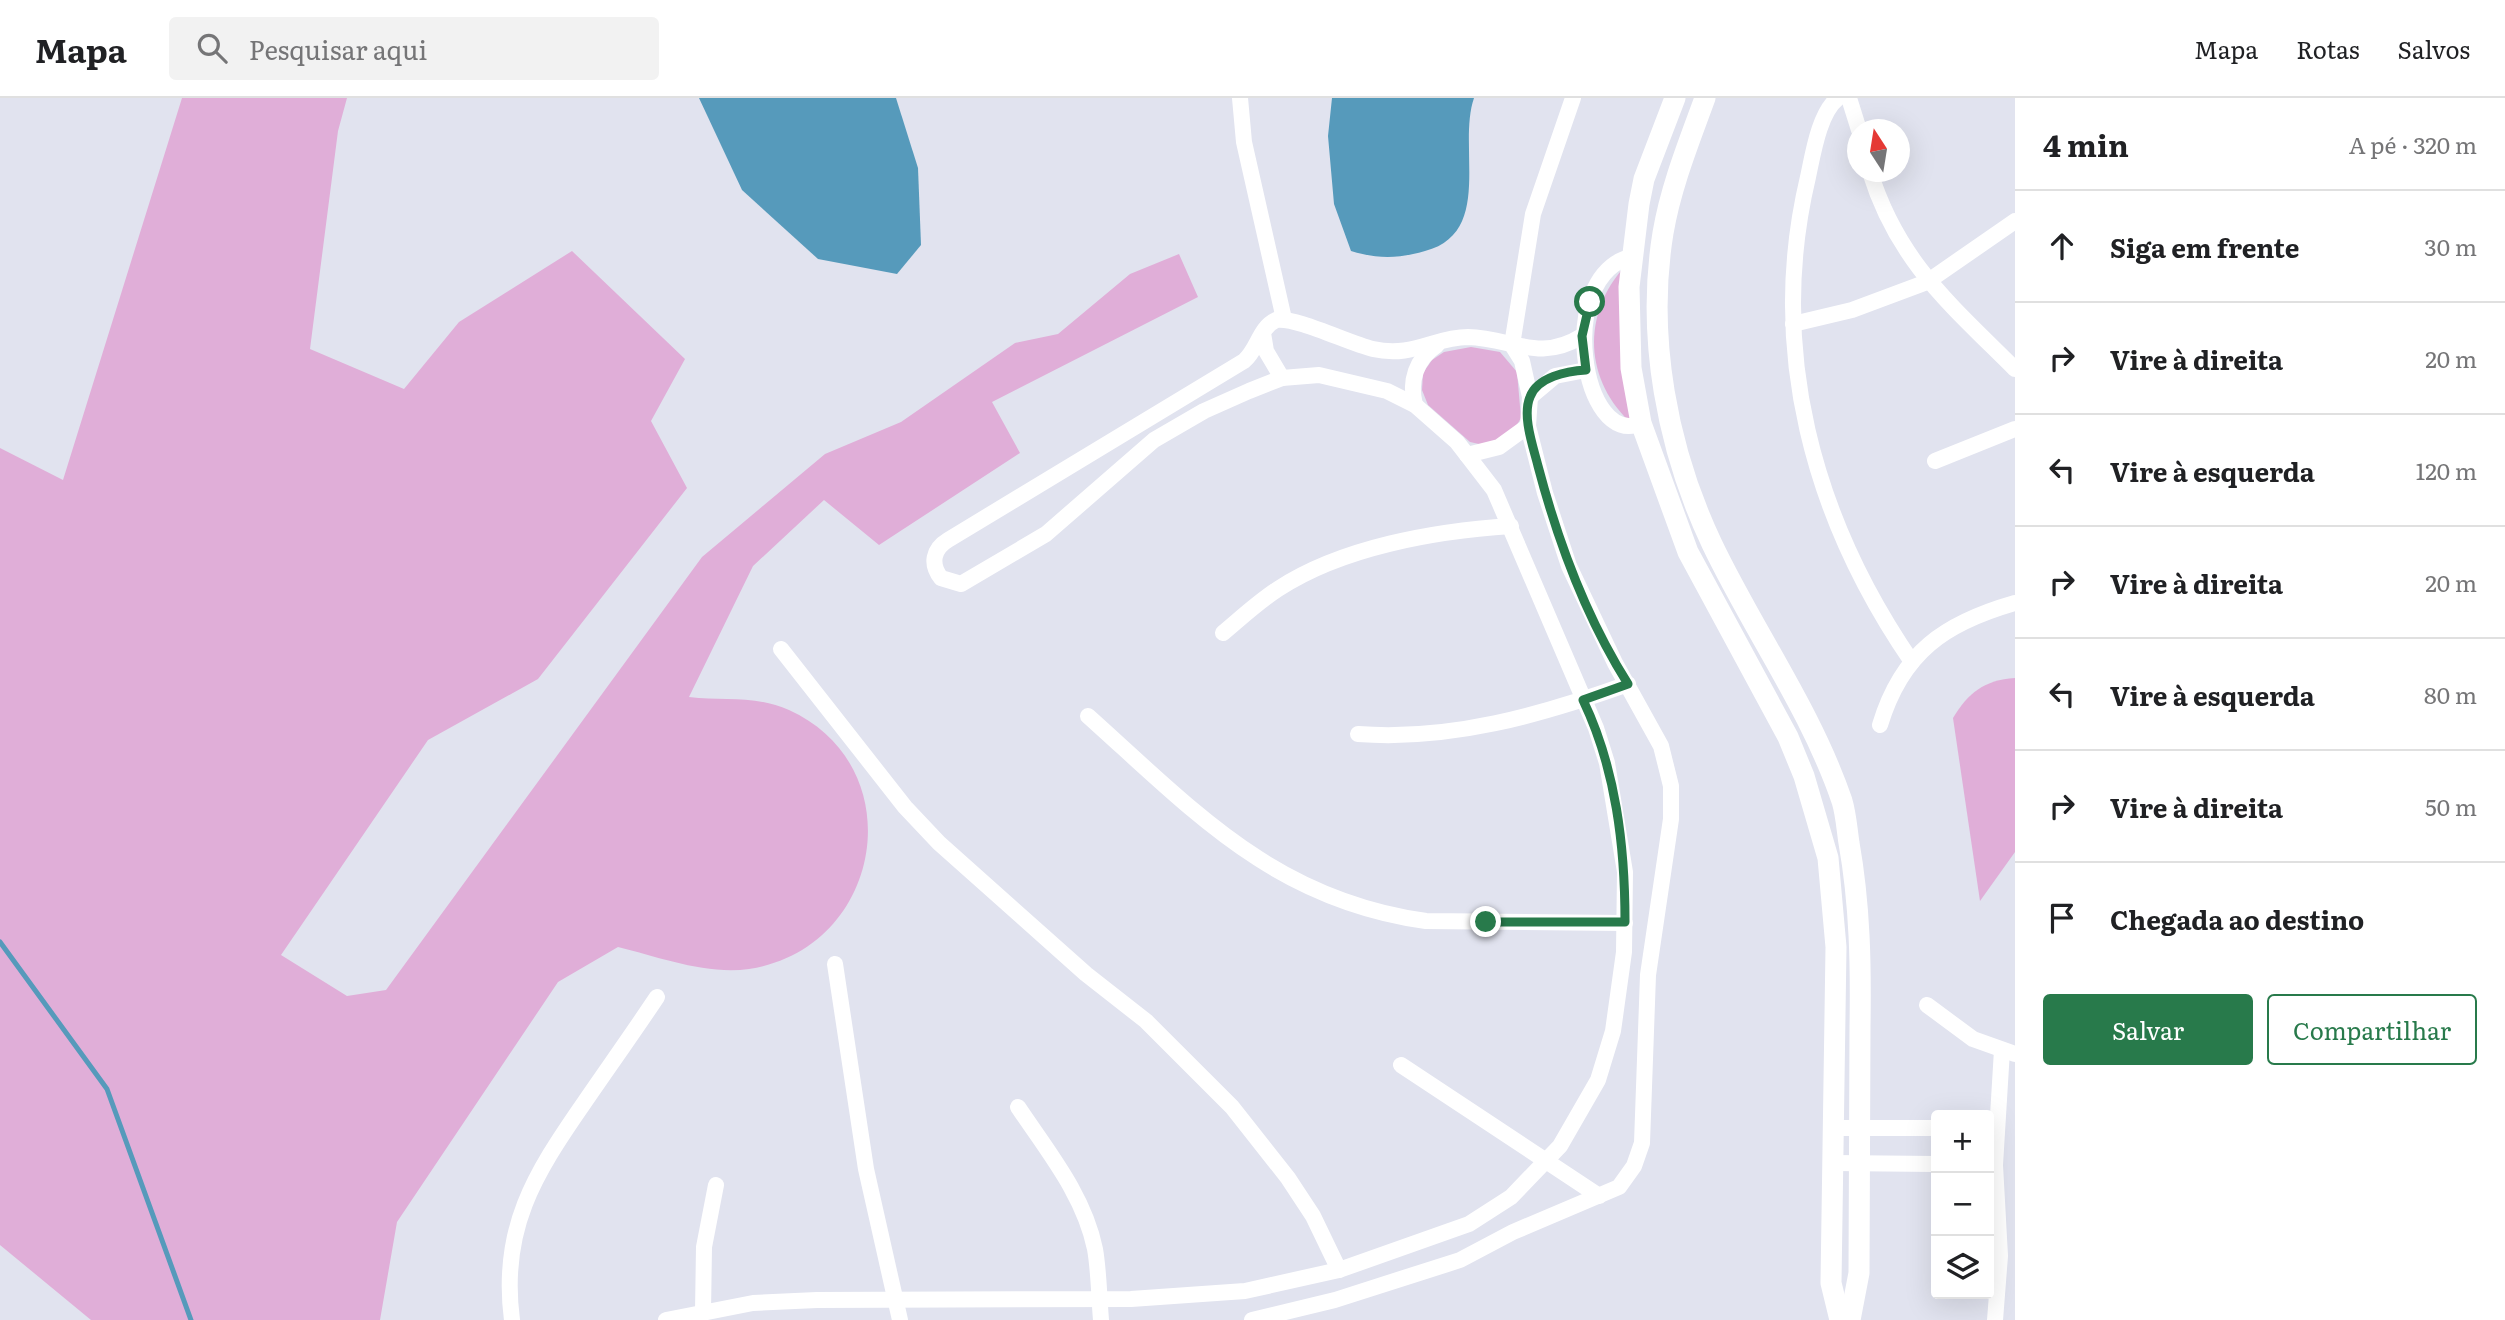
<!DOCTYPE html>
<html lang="pt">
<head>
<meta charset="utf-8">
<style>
  body { margin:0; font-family:Literata,serif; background:#f2f2f2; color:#202124 }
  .controls { position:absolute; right:21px; bottom:21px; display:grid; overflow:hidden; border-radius:7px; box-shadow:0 7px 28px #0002 }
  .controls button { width:63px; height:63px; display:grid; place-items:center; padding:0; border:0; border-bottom:2px solid #e0e0e0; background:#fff; color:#202124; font:35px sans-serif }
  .compass { position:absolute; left:1847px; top:21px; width:63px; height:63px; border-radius:50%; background:#fff; box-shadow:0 7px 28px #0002; rotate:348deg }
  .stop { position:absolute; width:21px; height:21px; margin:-16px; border:5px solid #287a4b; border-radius:50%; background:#fff }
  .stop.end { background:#287a4b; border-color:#fff; box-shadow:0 2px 7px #0008 }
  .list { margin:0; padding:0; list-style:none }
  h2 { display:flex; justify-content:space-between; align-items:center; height:91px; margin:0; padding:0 28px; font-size:30px }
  h2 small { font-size:23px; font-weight:400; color:#757577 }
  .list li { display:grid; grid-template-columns:46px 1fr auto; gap:21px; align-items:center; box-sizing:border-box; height:112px; padding:0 28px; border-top:2px solid #e0e0e0 }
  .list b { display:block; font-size:26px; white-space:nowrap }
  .list em { font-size:23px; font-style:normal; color:#757577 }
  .actions { display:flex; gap:14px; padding:21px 28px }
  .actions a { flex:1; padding:16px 0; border:2px solid #287a4b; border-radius:7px; text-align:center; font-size:24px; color:#287a4b }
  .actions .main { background:#287a4b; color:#fff }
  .icon { flex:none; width:38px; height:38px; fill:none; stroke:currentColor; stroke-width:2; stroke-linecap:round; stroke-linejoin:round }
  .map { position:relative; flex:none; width:2015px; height:1222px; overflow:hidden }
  header { display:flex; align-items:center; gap:42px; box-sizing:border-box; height:98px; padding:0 35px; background:#fff; border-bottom:2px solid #e0e0e0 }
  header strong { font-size:33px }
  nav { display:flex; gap:38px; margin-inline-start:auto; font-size:24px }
  .search { width:490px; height:63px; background:#f2f2f2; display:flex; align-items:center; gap:18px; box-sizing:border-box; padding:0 24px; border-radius:7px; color:#757577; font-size:26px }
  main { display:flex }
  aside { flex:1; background:#fff }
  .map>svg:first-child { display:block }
</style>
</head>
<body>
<header>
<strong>Mapa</strong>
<div class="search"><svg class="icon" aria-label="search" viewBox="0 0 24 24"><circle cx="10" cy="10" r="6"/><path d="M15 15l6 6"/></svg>Pesquisar aqui</div>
<nav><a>Mapa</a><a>Rotas</a><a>Salvos</a></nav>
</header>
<main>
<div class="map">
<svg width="2015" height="1222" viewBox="0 0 2015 1222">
  <rect width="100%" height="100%" fill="#e1e3ef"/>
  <g fill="#e0aed8">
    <path d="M182,0H347L338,33L310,251L404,291L459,224L572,153L685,261L651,323L687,390L538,581L428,642L281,857L347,898L386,892L702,459L825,356L901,324L1015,245L1058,236L1130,176L1179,156L1198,199L992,304L1020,355L879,447L824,402L753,468L689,599C724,603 756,597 789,612C914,669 883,851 749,871C706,877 659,859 618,849L558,884L397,1124L380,1222H91L0,1147V350L63,382Z"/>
    <path d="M1625,168L1633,327C1584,283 1581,217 1625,168Z"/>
    <path d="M1471,249L1500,254L1517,274L1521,320L1512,335L1488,346H1479L1470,344L1428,307L1422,292L1423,275L1432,262L1444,254Z"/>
    <path d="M2015,580V754L1980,803L1953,620C1968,595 1984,582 2015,580Z"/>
  </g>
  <g fill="#569abb">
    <path d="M699,0H896L918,70L921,147L897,176L818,161L742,92Z"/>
    <path d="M1332,0H1474C1457,49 1494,135 1425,153C1397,161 1378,161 1351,153L1334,106L1328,38Z"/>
  </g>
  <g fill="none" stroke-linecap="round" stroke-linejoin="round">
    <path stroke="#569abb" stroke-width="5" d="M0,844L107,991L191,1222"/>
    <g stroke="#fff" stroke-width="16">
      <path d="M1240,0L1244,44L1284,221"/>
      <path d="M1838,0C1819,15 1813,56 1808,79C1767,251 1813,420 1912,564"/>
      <path d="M1849,0L1859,32"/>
      <path d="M1870,74C1898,164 1951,207 2015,271"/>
      <path d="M1633,158C1553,177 1583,353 1641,325"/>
      <path d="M1793,226L1852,212L1927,184L2015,123"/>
      <path d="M1263,235L1266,253L1282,280"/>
      <path d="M1530,299L1555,278L1586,272"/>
      <path d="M1415,307C1409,283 1416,261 1437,247"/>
      <path d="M1467,357L1499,349L1528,328"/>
      <path d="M1935,363L2015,331"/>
      <path d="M1223,535C1241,520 1258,504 1278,491C1342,449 1435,433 1511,428"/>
      <path d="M781,551L905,709L939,745L1086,876L1146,923L1232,1009L1288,1080L1313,1118L1339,1172"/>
      <path d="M1088,618C1195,714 1275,802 1426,823L1625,825"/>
      <path d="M1880,627C1902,554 1945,525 2015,505"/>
      <path d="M1358,636C1450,643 1541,617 1628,586"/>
      <path d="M835,866L866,1071L900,1222"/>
      <path d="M1927,907L1973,941L2015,956"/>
      <path d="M1401,967L1599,1098"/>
      <path d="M1018,1009C1048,1054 1084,1097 1095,1151C1099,1174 1099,1199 1101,1222"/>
      <path d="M1834,1030H1936"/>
      <path d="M1833,1065L1936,1066"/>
      <path d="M703,1214L704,1149L716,1087"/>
      <path d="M512,1222C500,1131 534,1077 584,1005C608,970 633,935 657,899"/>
      <path d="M666,1222L753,1205L817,1202L1131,1201L1245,1193L1339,1172L1469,1126L1511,1099L1560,1048L1598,982L1613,933L1624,854L1625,774L1607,665L1596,630L1494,392L1457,344L1415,307L1387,293L1319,277L1282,280L1249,293L1204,313L1154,342L1046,436L961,486L941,480C930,466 933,451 948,442L1244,263C1258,251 1259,230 1276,222C1297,219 1348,245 1373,251C1413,260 1434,239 1468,239C1512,240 1539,265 1582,238"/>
      <path d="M1252,1222L1335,1202L1460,1162L1513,1134L1619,1089L1634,1068L1642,1045L1648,877L1671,721V688L1661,648L1615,565L1569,468L1545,395L1528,328L1530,299L1522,263L1512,247L1533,116L1573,0"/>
      <path d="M1995,1222L2000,1158L1995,1067L2002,952"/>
    </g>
    <g stroke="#fff" stroke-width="21">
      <path d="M1675,0L1644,81L1639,106L1629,189L1631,270L1641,325L1688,454L1788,639L1804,678L1828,760L1836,849L1831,1185L1840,1222"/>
      <path d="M1705,0C1689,44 1671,88 1663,135C1646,239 1667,351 1712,446C1753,532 1811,612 1842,703C1846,716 1847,732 1849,745C1860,807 1861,867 1860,929C1860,1011 1859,1093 1859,1175L1850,1222"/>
    </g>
  </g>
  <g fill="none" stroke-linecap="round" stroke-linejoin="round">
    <path stroke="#287a4b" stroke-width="9" d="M1486,824H1625C1625,748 1616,671 1583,602L1628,586C1585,518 1558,444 1538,368C1533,348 1522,318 1530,299C1537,279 1567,273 1586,272L1582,238L1590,204"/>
  </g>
</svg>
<div class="controls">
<button>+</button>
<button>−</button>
<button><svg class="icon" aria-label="layers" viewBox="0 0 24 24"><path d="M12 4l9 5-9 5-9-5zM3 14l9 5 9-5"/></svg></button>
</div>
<svg class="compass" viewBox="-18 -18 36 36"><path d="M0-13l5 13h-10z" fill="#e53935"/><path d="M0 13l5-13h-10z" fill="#757577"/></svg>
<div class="stop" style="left:1590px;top:204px"></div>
<div class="stop end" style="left:1486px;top:824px"></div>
</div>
<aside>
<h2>4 min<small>A pé · 320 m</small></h2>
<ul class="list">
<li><svg class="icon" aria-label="ahead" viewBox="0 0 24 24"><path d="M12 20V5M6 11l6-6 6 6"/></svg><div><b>Siga em frente</b></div><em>30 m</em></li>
<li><svg class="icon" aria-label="right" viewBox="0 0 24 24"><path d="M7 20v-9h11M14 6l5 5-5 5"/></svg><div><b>Vire à direita</b></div><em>20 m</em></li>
<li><svg class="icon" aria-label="left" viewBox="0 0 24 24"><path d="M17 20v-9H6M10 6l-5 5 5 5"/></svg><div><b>Vire à esquerda</b></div><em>120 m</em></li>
<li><svg class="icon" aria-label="right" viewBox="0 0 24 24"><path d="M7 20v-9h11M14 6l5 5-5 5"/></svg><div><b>Vire à direita</b></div><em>20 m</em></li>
<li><svg class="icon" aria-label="left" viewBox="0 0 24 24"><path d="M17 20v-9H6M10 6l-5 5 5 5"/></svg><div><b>Vire à esquerda</b></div><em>80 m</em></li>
<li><svg class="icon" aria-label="right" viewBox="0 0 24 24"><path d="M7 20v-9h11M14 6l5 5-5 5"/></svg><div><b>Vire à direita</b></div><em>50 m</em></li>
<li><svg class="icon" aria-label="arrive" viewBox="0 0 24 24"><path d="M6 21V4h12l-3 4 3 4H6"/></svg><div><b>Chegada ao destino</b></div></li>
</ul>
<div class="actions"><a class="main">Salvar</a><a>Compartilhar</a></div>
</aside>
</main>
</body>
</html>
